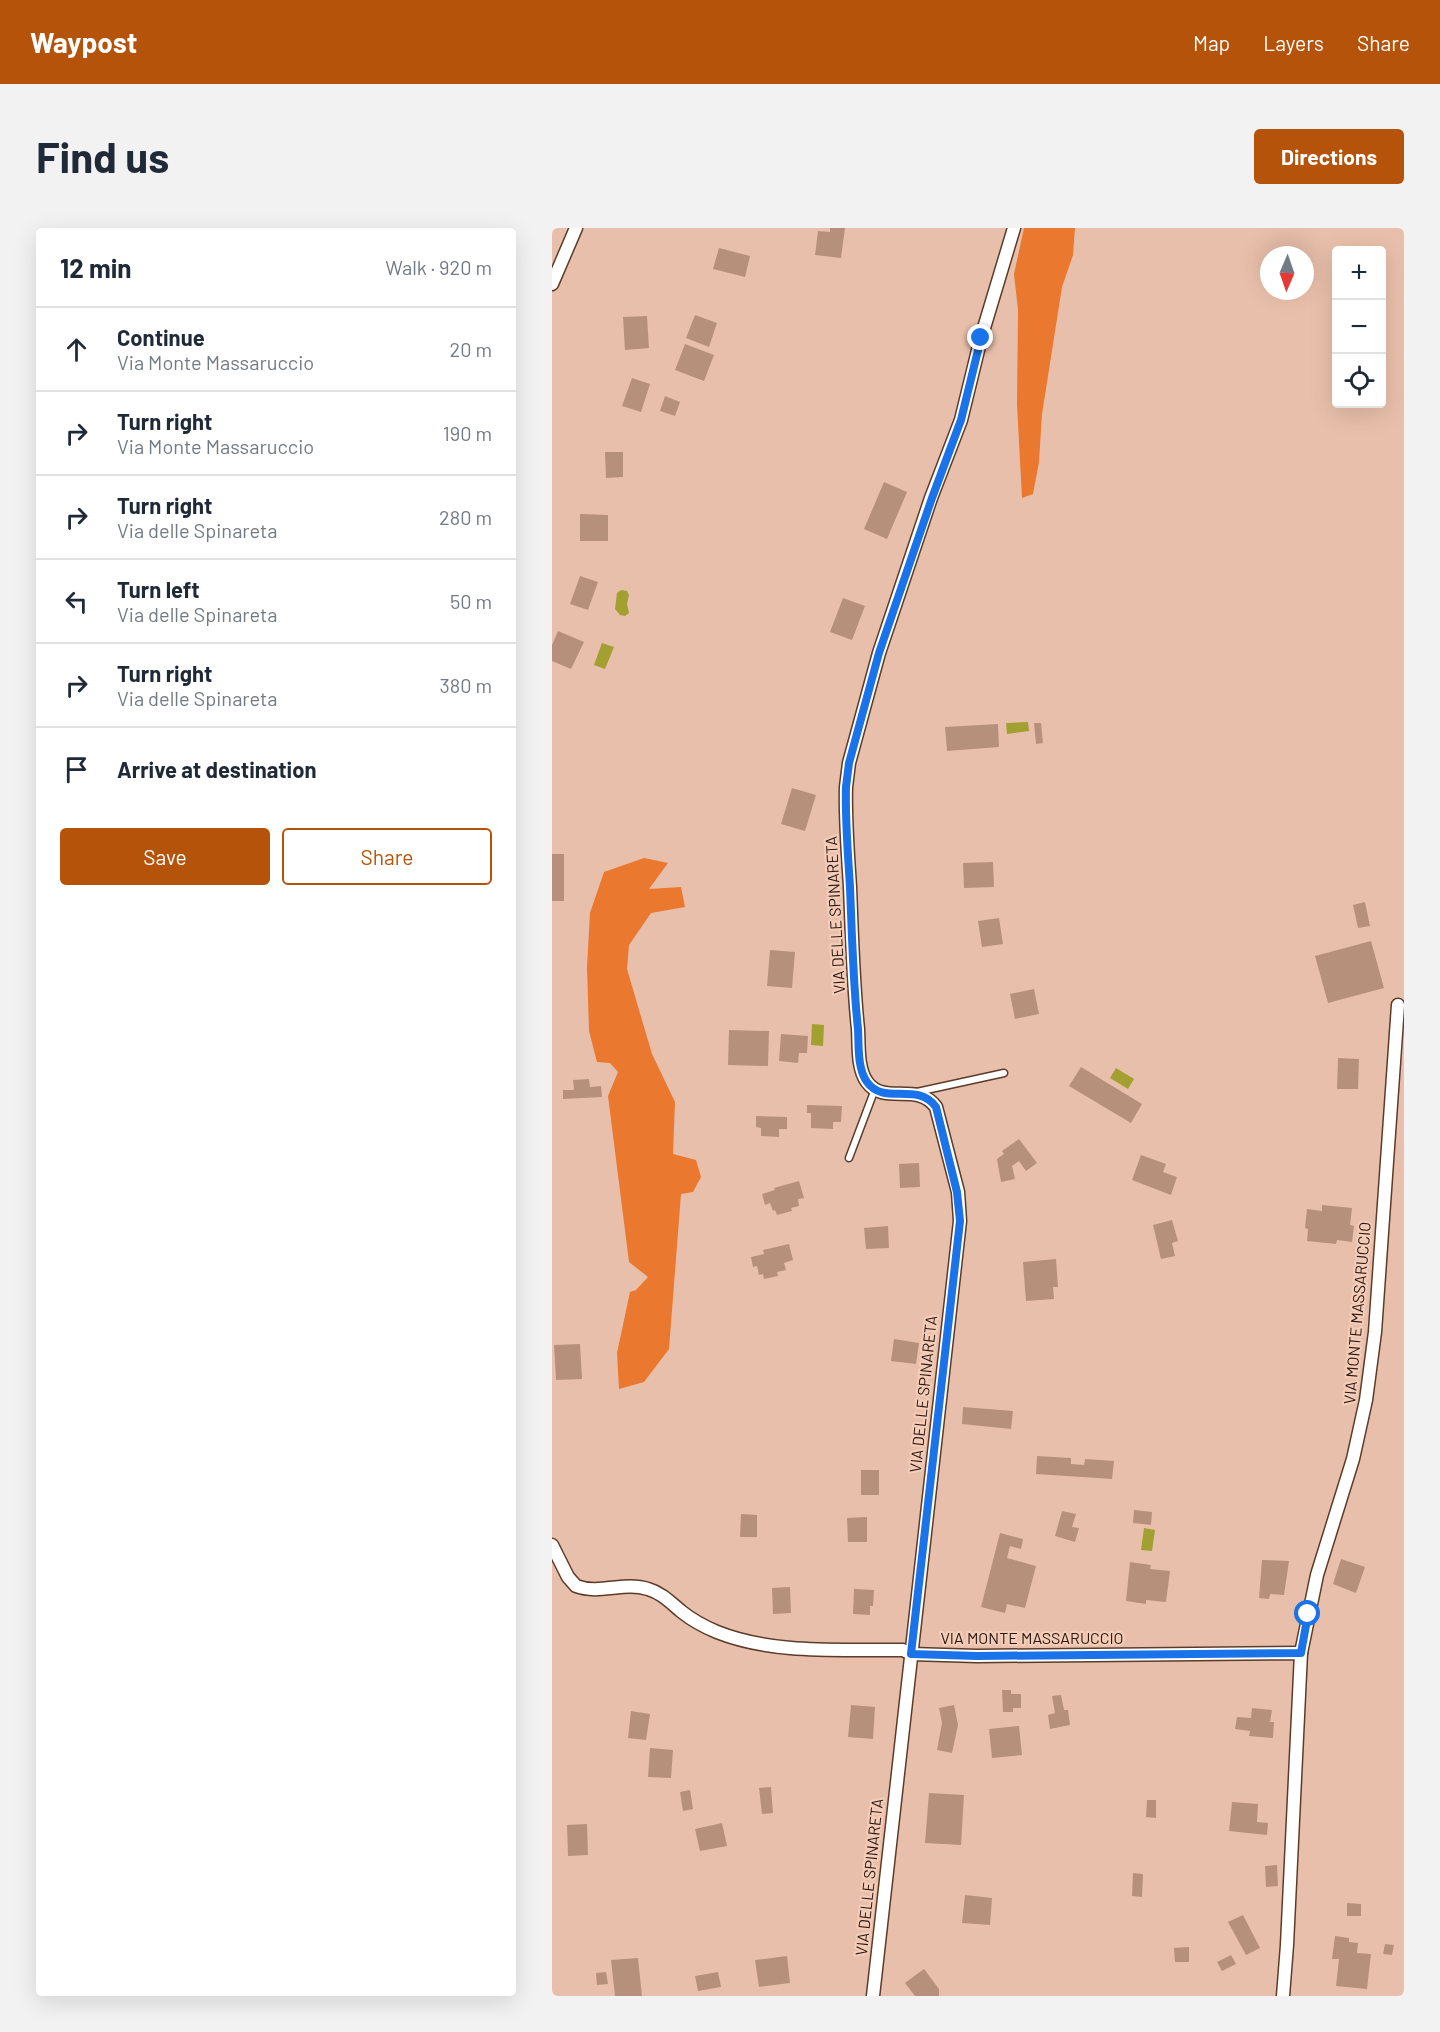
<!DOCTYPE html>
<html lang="en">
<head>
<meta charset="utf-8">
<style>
  body { margin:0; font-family:Barlow,sans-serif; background:#f2f2f3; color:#1f2937 }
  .controls { position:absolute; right:18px; top:18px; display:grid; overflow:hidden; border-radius:6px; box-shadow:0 6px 24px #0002 }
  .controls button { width:54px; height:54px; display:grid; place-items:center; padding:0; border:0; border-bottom:2px solid #e0e1e3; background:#fff; color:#1f2937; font:30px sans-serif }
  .compass { position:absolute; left:708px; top:18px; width:54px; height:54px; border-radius:50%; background:#fff; box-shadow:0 6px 24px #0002; rotate:182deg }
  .stop { position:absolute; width:18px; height:18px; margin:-14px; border:4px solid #1a73e8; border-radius:50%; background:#fff }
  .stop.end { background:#1a73e8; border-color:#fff; box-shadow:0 2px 6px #0008 }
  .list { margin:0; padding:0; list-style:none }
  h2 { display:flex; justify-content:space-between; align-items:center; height:78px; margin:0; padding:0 24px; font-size:26px }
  h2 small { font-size:20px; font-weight:400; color:#747a83 }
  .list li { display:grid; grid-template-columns:39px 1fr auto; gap:18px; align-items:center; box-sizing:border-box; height:84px; padding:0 24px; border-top:2px solid #e0e1e3 }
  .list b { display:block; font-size:22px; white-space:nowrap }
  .list p { margin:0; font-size:20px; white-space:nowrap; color:#747a83 }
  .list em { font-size:20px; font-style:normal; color:#747a83 }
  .actions { display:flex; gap:12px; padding:18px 24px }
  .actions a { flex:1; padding:14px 0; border:2px solid #b45309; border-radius:6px; text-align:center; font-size:21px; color:#b45309 }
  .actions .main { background:#b45309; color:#fff }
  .icon { flex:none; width:33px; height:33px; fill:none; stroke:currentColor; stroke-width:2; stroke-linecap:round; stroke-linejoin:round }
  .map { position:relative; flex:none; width:852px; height:1768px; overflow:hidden; border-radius:6px }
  header { display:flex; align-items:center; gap:36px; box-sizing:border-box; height:84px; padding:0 30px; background:#b45309; color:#fff }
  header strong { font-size:28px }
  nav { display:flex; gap:33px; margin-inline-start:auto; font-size:21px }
  .intro { display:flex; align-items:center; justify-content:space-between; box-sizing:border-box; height:144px; padding:0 36px }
  h1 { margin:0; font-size:42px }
  .button { padding:15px 27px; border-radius:6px; background:#b45309; color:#fff; font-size:21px; font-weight:700 }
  main { display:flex; gap:36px; padding:0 36px }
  aside { flex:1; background:#fff; border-radius:6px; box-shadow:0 6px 24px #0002 }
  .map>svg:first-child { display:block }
</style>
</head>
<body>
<header>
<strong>Waypost</strong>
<nav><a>Map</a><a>Layers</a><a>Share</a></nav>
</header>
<div class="intro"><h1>Find us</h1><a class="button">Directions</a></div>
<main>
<aside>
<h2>12 min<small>Walk · 920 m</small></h2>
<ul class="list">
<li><svg class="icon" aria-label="ahead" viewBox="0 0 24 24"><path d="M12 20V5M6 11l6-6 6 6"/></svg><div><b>Continue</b><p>Via Monte Massaruccio</p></div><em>20 m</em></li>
<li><svg class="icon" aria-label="right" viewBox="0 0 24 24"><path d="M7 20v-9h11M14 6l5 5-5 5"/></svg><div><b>Turn right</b><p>Via Monte Massaruccio</p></div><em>190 m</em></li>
<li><svg class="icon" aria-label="right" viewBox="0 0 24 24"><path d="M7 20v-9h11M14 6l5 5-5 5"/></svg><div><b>Turn right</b><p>Via delle Spinareta</p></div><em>280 m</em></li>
<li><svg class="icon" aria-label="left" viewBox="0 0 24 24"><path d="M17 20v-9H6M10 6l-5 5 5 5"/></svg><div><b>Turn left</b><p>Via delle Spinareta</p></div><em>50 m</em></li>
<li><svg class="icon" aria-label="right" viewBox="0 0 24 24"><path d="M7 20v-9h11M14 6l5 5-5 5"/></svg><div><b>Turn right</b><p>Via delle Spinareta</p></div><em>380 m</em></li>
<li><svg class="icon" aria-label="arrive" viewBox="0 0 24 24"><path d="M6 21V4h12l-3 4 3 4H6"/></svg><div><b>Arrive at destination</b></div></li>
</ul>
<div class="actions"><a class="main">Save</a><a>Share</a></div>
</aside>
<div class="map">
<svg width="852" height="1768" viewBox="0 0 852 1768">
  <rect width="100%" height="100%" fill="#e8bfaa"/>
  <g fill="#ea782f">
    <path d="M472,0H523L521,27L510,59L490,186L487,234L481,266L470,270L465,176L466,82L462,46Z"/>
    <path d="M92,630L116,635L97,661L129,659L133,679L99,685L77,717L75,741L100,826L123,874L121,926L144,932L149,949L141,964L129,966L117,1121L92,1154L67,1161L65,1125L78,1064L84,1062L96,1049L77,1034L56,868L66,844L58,835L45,834L37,803L35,739L38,685L52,644Z"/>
  </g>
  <g fill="#a1a030">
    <path d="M69,362L75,363L77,367L75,376L77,385L73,388L68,387L63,381L65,365Z"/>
    <path d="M50,415L62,419L53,441L42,437Z"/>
    <path d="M476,494L477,503L455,506L454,495Z"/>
    <path d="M260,796L272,797L271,818L259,817Z"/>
    <path d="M564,840L582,851L576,861L558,850Z"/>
    <path d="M592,1300L603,1302L600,1323L589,1322Z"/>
  </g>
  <g fill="#b7907c">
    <path d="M278,0H293L289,30L263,27L266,3L278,4Z"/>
    <path d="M167,20L198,28L193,49L161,41Z"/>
    <path d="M143,87L165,95L157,119L134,110Z"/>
    <path d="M95,88L97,120L73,122L71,89Z"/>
    <path d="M133,116L162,127L152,153L123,142Z"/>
    <path d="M80,150L98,156L89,184L70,178Z"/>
    <path d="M113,168L128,174L123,188L108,183Z"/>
    <path d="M53,224H71V249L54,250Z"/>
    <path d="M332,254L355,264L335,311L312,301Z"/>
    <path d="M28,286L56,287V313H28Z"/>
    <path d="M28,348L46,354L36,382L18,376Z"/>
    <path d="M291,370L313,378L300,412L278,404Z"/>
    <path d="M6,403L32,414L19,441L0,433V417Z"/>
    <path d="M482,495H489L491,515L484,516Z"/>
    <path d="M446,496L447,519L395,523L393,499Z"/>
    <path d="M240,560L264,567L253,603L229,596Z"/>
    <rect x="0" y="626" width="12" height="47"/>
    <path d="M441,634L442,659L412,660L411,635Z"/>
    <path d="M813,674L818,698L806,700L801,677Z"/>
    <path d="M447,690L451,716L430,719L426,693Z"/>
    <path d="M819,713L832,760L776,775L763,728Z"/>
    <path d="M218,722L243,724L240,760L215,758Z"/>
    <path d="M482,761L487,786L463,791L458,766Z"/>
    <path d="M177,802L217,803L216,838L176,837Z"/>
    <path d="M229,806L256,808L255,825H247L246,835L227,833Z"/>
    <path d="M786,830L807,831L806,861H785Z"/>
    <path d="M529,839L590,876L579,895L517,858Z"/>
    <path d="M37,851L38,859L49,858L50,869L11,871V862H22L21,852Z"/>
    <path d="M255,877L290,878L289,894H281V901L259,900V885H255Z"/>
    <path d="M204,888L235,889V901H227V909L209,908V900L204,899Z"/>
    <path d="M467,911L485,935L474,943L467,933L460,938L463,951L449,954L445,931L452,926L450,923Z"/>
    <path d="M589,927L614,936L611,944L625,949L619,967L580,952Z"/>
    <path d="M367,935L368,959L348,960L347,936Z"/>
    <path d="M247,953L252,970L246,971L247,978L239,980L240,983L225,987L223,982L221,983L218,975L213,977L210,966L223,962L222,960Z"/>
    <path d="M770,977L800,980L798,997L802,998L800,1014L785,1012L784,1016L755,1013L756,1001L753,1000L755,981L770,983Z"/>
    <path d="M620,992L626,1013L620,1015L623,1028L609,1031L601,997Z"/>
    <path d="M336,998L337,1020L314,1021L312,1000Z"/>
    <path d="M237,1016L241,1032L232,1035L234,1042L225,1044L226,1048L212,1051L211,1046L207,1047L205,1038L201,1039L199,1029L212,1026L211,1022Z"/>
    <path d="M504,1031L506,1059H501L502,1071L474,1073L471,1034Z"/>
    <path d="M342,1111L367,1115L364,1136L339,1133Z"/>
    <path d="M28,1116L30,1151L4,1152L2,1117Z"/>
    <path d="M411,1179L461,1183L459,1201L410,1196Z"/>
    <path d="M485,1228L519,1230V1236L532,1237L533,1231L562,1233L560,1251L484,1246Z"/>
    <rect x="309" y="1242" width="18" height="25"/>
    <path d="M582,1282L600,1284L599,1297L581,1295Z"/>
    <path d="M510,1283L524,1286L520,1299L527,1300L523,1314L503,1308Z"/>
    <path d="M189,1286L205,1287V1309H188Z"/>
    <path d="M315,1289V1314H296L295,1290Z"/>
    <path d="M448,1305L471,1311L469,1321L458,1318L455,1330L484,1338L473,1380L455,1376L453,1385L429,1379Z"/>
    <path d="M789,1331L813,1339L804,1365L781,1356Z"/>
    <path d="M710,1332L737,1333L732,1367L718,1366L717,1371L707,1370Z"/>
    <path d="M578,1334L599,1337L598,1341L618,1343L614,1374L594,1372V1376L574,1373Z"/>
    <path d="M238,1359L239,1385L221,1386L220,1360Z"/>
    <path d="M302,1361L322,1362L321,1378H318V1387L301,1386Z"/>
    <path d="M450,1462H459V1466H469V1480H461V1484H451Z"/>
    <path d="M509,1467L512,1482H516L518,1497L498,1501L496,1487L503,1485L500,1468Z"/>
    <path d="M299,1477L323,1479L321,1511L296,1509Z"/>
    <path d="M402,1477L406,1497L400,1525L385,1522L390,1495L387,1480Z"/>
    <path d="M700,1480L720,1482L718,1494H722L721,1510L697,1508L698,1503L683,1501L685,1489L699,1490Z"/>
    <path d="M79,1483L98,1486L94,1512L76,1510Z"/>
    <path d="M467,1498L470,1527L440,1530L437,1501Z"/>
    <path d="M98,1520L121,1522L119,1550L96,1549Z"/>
    <path d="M219,1559L221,1585L210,1586L207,1560Z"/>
    <path d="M138,1562L141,1581L131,1583L128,1564Z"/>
    <path d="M377,1565L412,1567L409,1617L373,1615Z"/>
    <path d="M595,1572H604V1590L594,1589Z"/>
    <path d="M680,1574L706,1576L705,1594L716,1595L715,1607L677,1603Z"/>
    <path d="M170,1595L175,1618L148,1623L143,1601Z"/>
    <path d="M35,1596L36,1627L16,1628L15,1597Z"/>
    <path d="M725,1637L726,1658L714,1659L713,1638Z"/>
    <path d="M581,1645L591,1646L590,1669L580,1668Z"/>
    <path d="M413,1667L440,1670L438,1697L410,1695Z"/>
    <path d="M795,1675L809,1676V1688H795Z"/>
    <path d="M691,1687L708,1720L694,1727L676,1694Z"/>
    <path d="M783,1708L797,1710V1714L806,1715L805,1725L819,1726L815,1761L784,1758L787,1731H780Z"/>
    <path d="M833,1716L842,1717L840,1727L831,1726Z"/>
    <path d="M637,1719V1734H623L622,1720Z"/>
    <path d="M679,1727L684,1736L670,1743L665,1734Z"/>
    <path d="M235,1728L238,1755L207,1759L203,1732Z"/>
    <path d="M86,1730L90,1768H63L59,1732Z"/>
    <path d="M372,1741L387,1761V1768H363L353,1755Z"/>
    <path d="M54,1744L56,1756L45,1757L44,1745Z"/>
    <path d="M166,1744L169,1759L146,1763L143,1748Z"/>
  </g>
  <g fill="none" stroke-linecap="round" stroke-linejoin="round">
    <defs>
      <g id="service">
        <path d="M365,864L452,845"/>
        <path d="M297,930L323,861"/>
      </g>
      <g id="minor">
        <path d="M0,56L24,0"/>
        <path d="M0,1317L16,1349L24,1358C48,1367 72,1353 96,1361C110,1365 119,1375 130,1384C140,1392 153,1399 165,1404C223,1427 290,1421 351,1422L359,1426L425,1428L749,1425L735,1717L731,1768"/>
        <path d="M749,1425L765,1347L801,1231L814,1172L823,1104L846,777"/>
        <path d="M321,1768L408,993L406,964L384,879C365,853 332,878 315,854C305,840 307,817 306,801C301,754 300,707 298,659C296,626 293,592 294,559L297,535L327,425L379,270L409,192L429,110L462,0"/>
      </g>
    </defs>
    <use href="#service" stroke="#5c3b29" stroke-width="9"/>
    <use href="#minor" stroke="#5c3b29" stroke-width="15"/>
    <use href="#service" stroke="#fff" stroke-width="6"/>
    <use href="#minor" stroke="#fff" stroke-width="12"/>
  </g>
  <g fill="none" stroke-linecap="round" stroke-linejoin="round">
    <path stroke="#1a73e8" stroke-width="8" d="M429,110L409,192L380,270L327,425L297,535L294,559C293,592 296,626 298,659C300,707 301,754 306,801C307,817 305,840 315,854C332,878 365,853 384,879L405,964L408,993L359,1426L425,1428L749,1425L756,1386"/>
  </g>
  <g text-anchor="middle" stroke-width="4.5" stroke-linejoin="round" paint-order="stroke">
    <g font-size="16" fill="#271811" stroke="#f5ccb7">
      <text transform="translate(283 687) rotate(-93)" y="6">VIA DELLE SPINARETA</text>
      <text transform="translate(805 1085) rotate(-85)" y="6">VIA MONTE MASSARUCCIO</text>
      <text transform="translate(371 1166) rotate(-84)" y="6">VIA DELLE SPINARETA</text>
      <text x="480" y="1416">VIA MONTE MASSARUCCIO</text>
      <text transform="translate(317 1649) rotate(-84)" y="6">VIA DELLE SPINARETA</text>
    </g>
  </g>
</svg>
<div class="controls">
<button>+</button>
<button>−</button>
<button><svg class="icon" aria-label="locate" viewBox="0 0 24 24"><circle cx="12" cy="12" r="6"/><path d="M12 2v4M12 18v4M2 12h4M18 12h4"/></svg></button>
</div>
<svg class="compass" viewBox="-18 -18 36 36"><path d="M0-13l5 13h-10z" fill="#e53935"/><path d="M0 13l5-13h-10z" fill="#747a83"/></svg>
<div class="stop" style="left:756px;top:1386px"></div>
<div class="stop end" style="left:429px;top:110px"></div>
</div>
</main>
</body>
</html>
